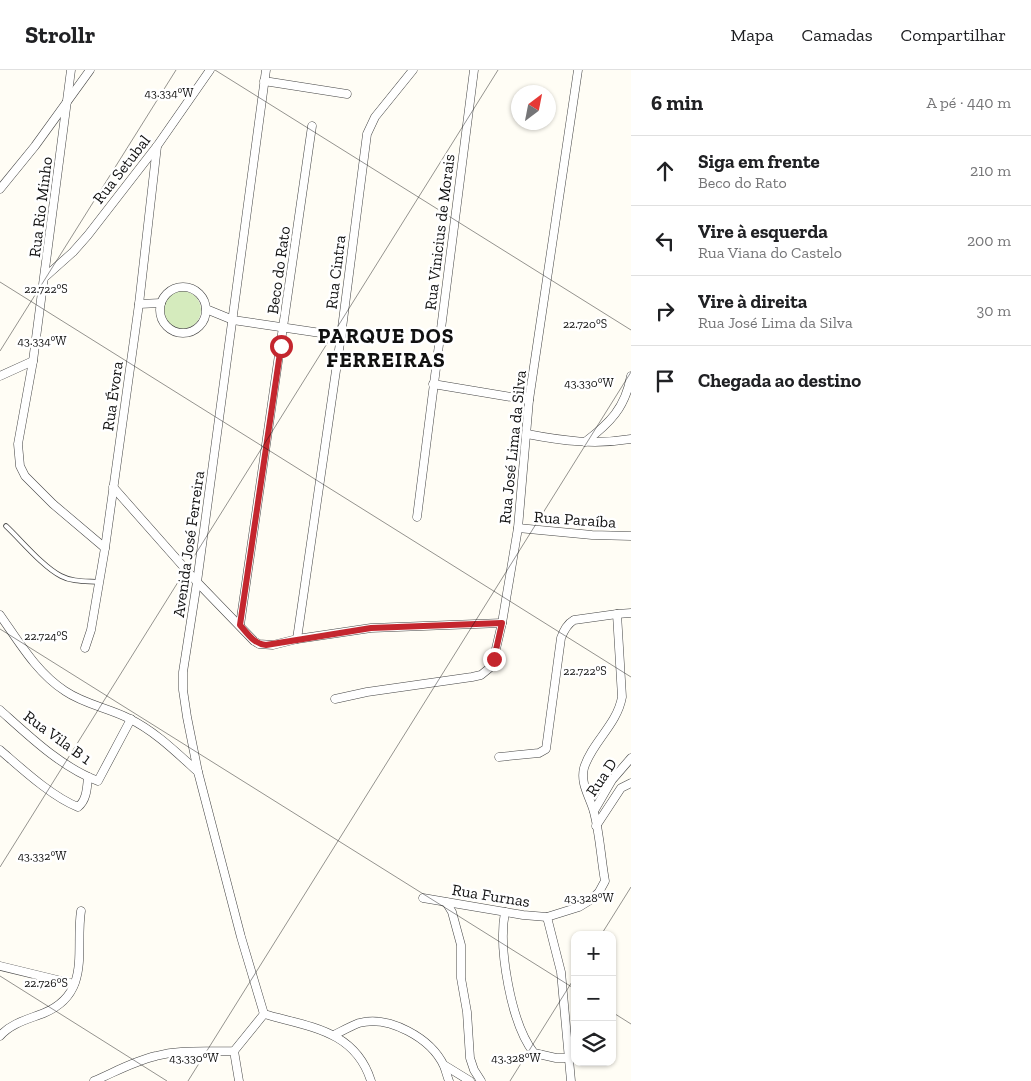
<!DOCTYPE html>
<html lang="pt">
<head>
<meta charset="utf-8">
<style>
  body { margin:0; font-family:"Zilla Slab",serif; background:#f6f6f6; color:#202124 }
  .controls { position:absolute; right:15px; bottom:15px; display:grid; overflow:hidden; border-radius:10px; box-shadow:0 1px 4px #0004 }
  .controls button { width:45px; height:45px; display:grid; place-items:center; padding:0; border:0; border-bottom:1px solid #e0e0e0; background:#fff; color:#202124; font:25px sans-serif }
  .compass { position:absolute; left:511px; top:15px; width:45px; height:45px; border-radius:50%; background:#fff; box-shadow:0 1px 4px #0004; rotate:32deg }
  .stop { position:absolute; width:15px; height:15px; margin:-11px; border:4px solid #c4262e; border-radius:50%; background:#fff }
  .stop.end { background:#c4262e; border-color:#fff; box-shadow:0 1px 5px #0008 }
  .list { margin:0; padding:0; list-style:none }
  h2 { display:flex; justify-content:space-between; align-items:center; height:65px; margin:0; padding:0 20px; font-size:21px }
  h2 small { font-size:16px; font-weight:400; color:#757577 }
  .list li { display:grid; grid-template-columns:32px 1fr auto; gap:15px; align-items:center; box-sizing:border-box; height:70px; padding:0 20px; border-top:1px solid #e0e0e0 }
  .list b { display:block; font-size:19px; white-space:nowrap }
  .list p { margin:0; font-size:16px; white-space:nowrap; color:#757577 }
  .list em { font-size:16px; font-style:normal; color:#757577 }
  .icon { flex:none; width:28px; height:28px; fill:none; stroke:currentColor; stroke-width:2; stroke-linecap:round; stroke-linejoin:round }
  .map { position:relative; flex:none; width:631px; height:1011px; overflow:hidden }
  header { display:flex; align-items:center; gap:30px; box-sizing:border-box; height:70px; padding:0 25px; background:#fff; border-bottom:1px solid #e0e0e0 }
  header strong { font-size:24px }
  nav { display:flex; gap:28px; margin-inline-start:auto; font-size:18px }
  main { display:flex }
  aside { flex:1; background:#fff }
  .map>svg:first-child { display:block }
</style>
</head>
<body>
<header>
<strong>Strollr</strong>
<nav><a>Mapa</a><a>Camadas</a><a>Compartilhar</a></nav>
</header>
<main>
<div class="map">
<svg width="631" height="1011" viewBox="0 0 631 1011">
  <rect width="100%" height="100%" fill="#fffdf5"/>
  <circle fill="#d5ebbd" cx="182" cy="240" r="19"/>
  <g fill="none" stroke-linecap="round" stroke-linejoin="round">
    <defs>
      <path id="service" d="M6,456C21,470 43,497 61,506C72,512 86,511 99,512"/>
      <g id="minor">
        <path d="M71,0L33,291L18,374L20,396L25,406L53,434L105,478"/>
        <path d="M264,11L347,24"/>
        <path d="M0,119L35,76L90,0"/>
        <path d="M45,207L73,182L88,165L157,76L210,0"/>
        <circle cx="183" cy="240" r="23"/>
        <path d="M139,234L161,233"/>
        <path d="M206,239L233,250L341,266"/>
        <path d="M0,306L33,291"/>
        <path d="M433,314L529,330"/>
        <path d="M527,364C563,371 595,375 631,369"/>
        <path d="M585,372C610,353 625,338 631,306"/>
        <path d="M113,417L197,512L254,571L259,574L273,575L297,569L371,558L502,553"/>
        <path d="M417,447L474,0"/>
        <path d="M518,458L592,465L631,466"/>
        <path d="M0,545C19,572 37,603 65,621C84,634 108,638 128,648C155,661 176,682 198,702"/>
        <path d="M240,555L312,56"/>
        <path d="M297,569L341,266L367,64L375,47L413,0"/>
        <path d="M85,578L91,560L105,478L139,234L157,76"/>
        <path d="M335,629L367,622L472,607L481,605L492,596L502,553L518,458L529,330L578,0"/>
        <path d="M0,640C29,666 61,697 98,711L131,649"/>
        <path d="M0,680C21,698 52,727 78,737C87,730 87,717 88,707"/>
        <path d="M499,687L539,683L546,679L561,568C564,560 567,554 574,550L617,544"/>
        <path d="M594,741L612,710L631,688"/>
        <path d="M596,756L621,718L631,713"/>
        <path d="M423,828L523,845L547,847L579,837L592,829L599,822L605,811C601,789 600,765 594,742C590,727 580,714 584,698C592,672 617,655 622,627L617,544L631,543"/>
        <path d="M446,832L452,842L461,875V908L467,942L470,988L474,1000L481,1011"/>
        <path d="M505,842C498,878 511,954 534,983L556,988H569"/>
        <path d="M547,847L561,902L571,1011"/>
        <path d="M0,896L74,914"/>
        <path d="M264,944L241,867L198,702L187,647L183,620V602L197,512L266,0"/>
        <path d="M334,965C342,961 351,956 359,953C389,945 431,968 444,996C446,1001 447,1006 449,1011"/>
        <path d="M0,966C11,953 29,949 44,943C92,923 75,879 81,841"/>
        <path d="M234,981L239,1011"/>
        <path d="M444,995L470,1011"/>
        <path d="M94,1011C115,1002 134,991 156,986C181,979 208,982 234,981L264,944C309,957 355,960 371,1011"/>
      </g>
    </defs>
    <use href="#service" stroke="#444" stroke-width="5.5"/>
    <use href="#minor" stroke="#444" stroke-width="9"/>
    <use href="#service" stroke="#fff" stroke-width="4"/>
    <use href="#minor" stroke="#fff" stroke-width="8"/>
  </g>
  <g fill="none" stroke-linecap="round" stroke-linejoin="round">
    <path stroke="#c4262e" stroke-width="6" d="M281,276L240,555C248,564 254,574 266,575L371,558L502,553L494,589"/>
  </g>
  <path fill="none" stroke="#111" stroke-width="1" stroke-opacity="0.45" d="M215,0L631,260M0,212L631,607M0,281L176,0M0,559L575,919M0,797L498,0M601,865L631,817M0,906L167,1011M612,942L631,954M188,1011L631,302M510,1011L575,907"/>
  <g text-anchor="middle" stroke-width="5" stroke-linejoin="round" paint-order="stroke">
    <g font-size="16" fill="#111" stroke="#fff">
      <text transform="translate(121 99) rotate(-52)" y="6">Rua Setubal</text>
      <text transform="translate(40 137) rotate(-83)" y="6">Rua Rio Minho</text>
      <text transform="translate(439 162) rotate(-83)" y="6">Rua Vinicius de Morais</text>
      <text transform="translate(278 200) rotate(-82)" y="6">Beco do Rato</text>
      <text transform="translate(335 202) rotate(-83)" y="6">Rua Cintra</text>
      <text transform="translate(112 326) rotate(-82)" y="6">Rua Évora</text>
      <text transform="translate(512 377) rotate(-84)" y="6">Rua José Lima da Silva</text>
      <text transform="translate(575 449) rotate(4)" y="6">Rua Paraíba</text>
      <text transform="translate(188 474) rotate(-82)" y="6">Avenida José Ferreira</text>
      <text transform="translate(58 667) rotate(36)" y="6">Rua Vila B 1</text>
      <text transform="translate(601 707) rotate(-56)" y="6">Rua D</text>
      <text transform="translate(491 825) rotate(9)" y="6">Rua Furnas</text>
    </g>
    <g font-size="21" font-weight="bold" letter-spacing="1" fill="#111" stroke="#fff">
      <text x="386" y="273">PARQUE DOS<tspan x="386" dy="24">FERREIRAS</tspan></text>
    </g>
  </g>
  <g font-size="12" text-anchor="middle" fill="#111" stroke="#fff" stroke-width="5" stroke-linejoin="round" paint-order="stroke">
    <text x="169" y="27">43.334°W</text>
    <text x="46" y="223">22.722°S</text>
    <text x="585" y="258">22.720°S</text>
    <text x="42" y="275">43.334°W</text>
    <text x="589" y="317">43.330°W</text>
    <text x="46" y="570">22.724°S</text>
    <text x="585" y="605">22.722°S</text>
    <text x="42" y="790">43.332°W</text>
    <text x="589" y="832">43.328°W</text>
    <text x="46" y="917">22.726°S</text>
    <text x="194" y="992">43.330°W</text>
    <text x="516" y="992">43.328°W</text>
  </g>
</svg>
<div class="controls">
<button>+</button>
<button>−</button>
<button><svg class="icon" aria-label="layers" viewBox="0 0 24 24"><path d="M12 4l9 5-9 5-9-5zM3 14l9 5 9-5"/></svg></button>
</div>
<svg class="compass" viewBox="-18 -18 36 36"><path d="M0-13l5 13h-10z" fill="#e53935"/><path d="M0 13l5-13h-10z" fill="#757577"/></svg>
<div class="stop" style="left:281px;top:276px"></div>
<div class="stop end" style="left:494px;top:589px"></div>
</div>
<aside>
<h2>6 min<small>A pé · 440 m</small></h2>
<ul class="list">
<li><svg class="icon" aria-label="ahead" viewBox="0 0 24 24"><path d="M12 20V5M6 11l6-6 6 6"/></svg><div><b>Siga em frente</b><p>Beco do Rato</p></div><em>210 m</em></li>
<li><svg class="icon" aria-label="left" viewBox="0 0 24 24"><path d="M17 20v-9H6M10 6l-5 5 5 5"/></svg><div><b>Vire à esquerda</b><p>Rua Viana do Castelo</p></div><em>200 m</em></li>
<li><svg class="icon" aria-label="right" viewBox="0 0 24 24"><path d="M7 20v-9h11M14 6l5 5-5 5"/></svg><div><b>Vire à direita</b><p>Rua José Lima da Silva</p></div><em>30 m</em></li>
<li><svg class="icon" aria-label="arrive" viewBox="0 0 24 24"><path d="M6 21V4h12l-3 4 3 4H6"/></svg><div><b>Chegada ao destino</b></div></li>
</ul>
</aside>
</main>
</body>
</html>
